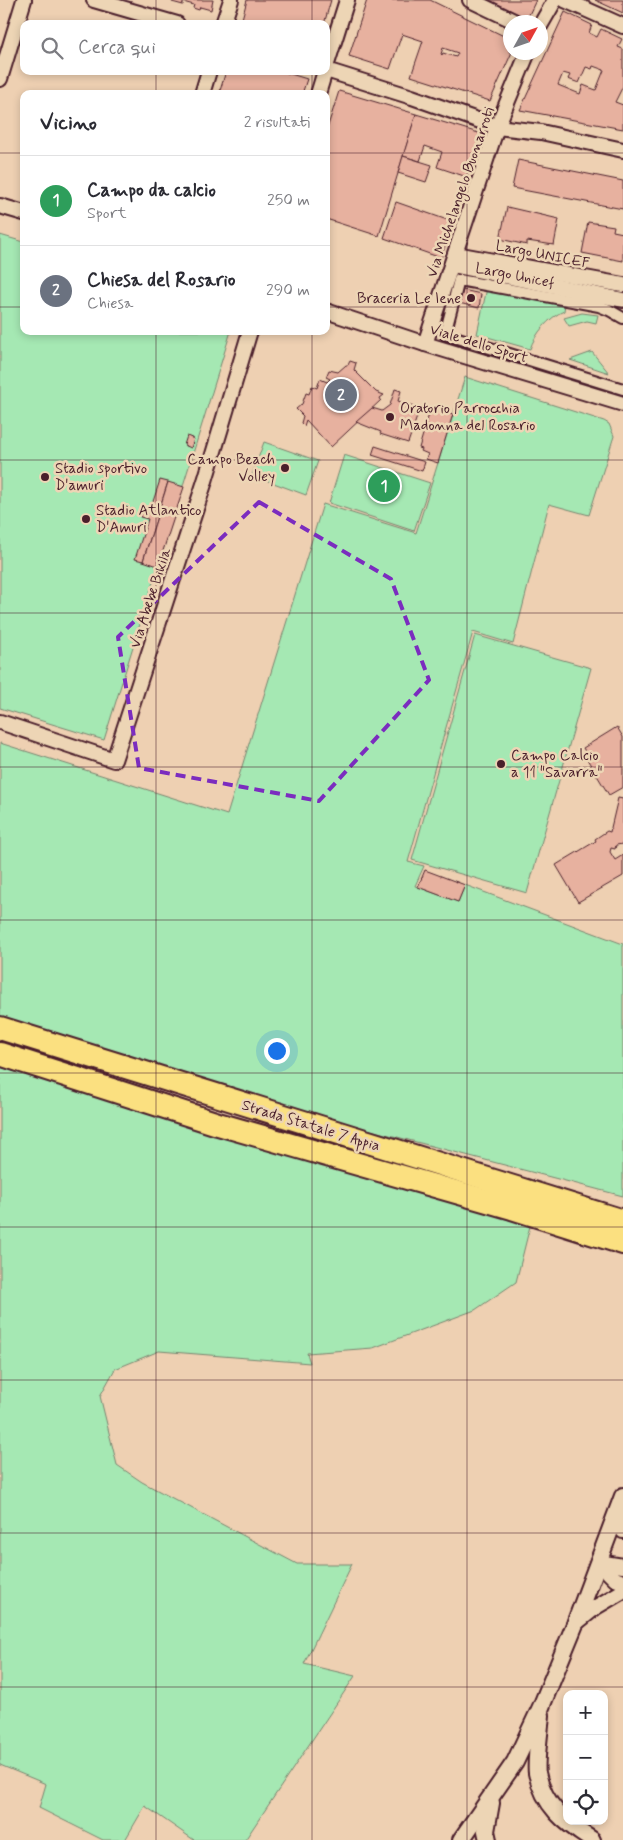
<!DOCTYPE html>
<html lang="it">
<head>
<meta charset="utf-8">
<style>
  body { margin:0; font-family:Mynerve,sans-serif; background:#f7f7f7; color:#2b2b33 }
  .controls { position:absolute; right:15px; bottom:15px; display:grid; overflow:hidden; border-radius:10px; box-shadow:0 2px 8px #0003 }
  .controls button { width:45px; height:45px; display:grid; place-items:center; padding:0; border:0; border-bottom:1px solid #e1e1e2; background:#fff; color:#2b2b33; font:25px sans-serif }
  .compass { position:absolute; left:503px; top:15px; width:45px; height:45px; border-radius:50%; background:#fff; box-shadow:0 2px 8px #0003; rotate:50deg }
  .you { position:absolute; left:276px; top:1050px; width:18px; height:18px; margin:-12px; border:4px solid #fff; border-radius:50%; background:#1a73e8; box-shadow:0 0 0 8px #1a73e833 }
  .badge { display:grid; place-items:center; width:32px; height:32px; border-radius:50%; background:#111827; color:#fff; font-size:16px; font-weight:700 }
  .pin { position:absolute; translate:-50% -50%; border:2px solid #fff; box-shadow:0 1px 5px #0006 }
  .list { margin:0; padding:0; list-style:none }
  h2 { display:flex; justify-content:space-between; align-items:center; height:65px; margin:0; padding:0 20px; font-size:21px }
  h2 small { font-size:16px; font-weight:400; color:#7c7c81 }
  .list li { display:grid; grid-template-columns:32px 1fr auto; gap:15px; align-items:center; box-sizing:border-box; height:90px; padding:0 20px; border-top:1px solid #e1e1e2 }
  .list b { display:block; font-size:19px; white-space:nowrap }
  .list p { margin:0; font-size:16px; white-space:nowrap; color:#7c7c81 }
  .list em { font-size:16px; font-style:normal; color:#7c7c81 }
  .icon { flex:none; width:28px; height:28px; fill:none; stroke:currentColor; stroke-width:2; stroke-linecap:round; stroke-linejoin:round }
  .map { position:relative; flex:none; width:623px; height:1840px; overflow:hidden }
  .search { position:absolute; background:#fff; box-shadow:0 2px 8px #0003; left:20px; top:20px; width:310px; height:55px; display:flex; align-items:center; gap:12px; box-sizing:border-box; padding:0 18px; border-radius:10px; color:#7c7c81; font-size:19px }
  .panel { position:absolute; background:#fff; box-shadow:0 2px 8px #0003; left:20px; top:90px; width:310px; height:245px; border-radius:10px }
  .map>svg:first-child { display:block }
</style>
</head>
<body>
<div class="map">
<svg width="623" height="1840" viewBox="0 0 623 1840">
  <rect width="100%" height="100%" fill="#eed0b2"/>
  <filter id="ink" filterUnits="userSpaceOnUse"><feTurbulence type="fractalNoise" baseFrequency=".02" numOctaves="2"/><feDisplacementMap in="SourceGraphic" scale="10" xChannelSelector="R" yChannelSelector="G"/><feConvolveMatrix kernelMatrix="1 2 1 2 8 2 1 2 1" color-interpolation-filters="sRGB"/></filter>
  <g filter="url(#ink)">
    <g fill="#a5e8b3" stroke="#78846f">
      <path d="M0,235L24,242V331H231L104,740L0,708Z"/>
      <path d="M487,288L565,304L564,311C549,317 535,334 530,349L477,334Z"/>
      <path d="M582,313L598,315L596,323L587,321L569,326L564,318Z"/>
      <path d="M592,352L609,373L570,360Z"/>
      <path d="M465,377L604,421L609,424L614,436L589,515L549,504L513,644L473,632L408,862L424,866L415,886L418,887L458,902L465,885L623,944V1196L290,1109L0,1020V743L227,815L323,504L416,533Z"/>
      <path d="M264,442L318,461L306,495L252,475Z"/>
      <path d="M344,455L430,483L414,531L329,503Z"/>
      <path d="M475,635L591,668L527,893L412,860Z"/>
      <path d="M0,1067L530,1226L516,1282L475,1310L373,1348L307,1353L310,1363L159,1351L115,1369L100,1396L117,1465L142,1482L297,1564H352L304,1664L355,1676L245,1840H194L145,1806L125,1840H103L39,1808L46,1784L0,1765Z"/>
    </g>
    <g fill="#e7b19f" stroke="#4a1f2b" fill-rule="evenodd">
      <path d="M173,0H213L211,10L200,7L199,10L193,8L194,5L183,2V5L172,2Z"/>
      <path d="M247,0H331L324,24H247L242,19Z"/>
      <path d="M367,0H430L510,39V52H512L490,101L411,76L423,41L402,34L390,69L349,56ZM443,48L458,53L456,57L443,53L442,55L441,54Z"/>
      <path d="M484,0H536L526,21Z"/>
      <path d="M595,0H623V13Z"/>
      <path d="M565,12L592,25L589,33L597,37L601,29L622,39L618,47L623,49V86L615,102L623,105V129L520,110ZM593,66L604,70L596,90L583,85L580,94L558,85L563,73L570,75L568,79L579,83L586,67L592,69Z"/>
      <path d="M226,71H281L307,79L302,94H219Z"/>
      <path d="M339,91L416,114L379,236L326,219V132Z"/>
      <path d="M416,114L482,134L467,177L437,167L442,152L425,146L420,161L403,156Z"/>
      <path d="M403,156L432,165L426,182L398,173Z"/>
      <path d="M518,160L623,181V209L512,188Z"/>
      <path d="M396,202L453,222L441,258L384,238Z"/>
      <path d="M507,207L559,219L554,245L527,241V245L500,239Z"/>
      <path d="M588,222L614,226L613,231L623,233V261L582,253Z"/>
      <path d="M463,290L481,294L479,308L459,303Z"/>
      <path d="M350,361L356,363L354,370L376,392L384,395L380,398L381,400L331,447L306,420L304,426L301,423L303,416L296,409L302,404L306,393L309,394L312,386L317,388L320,379L327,382L330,379L326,377L329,370L338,372L346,365H348Z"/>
      <path d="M395,389L401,391L398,401L420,408L408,443L380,434L381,432L356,422L372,408L382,411L390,405Z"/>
      <path d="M441,410L453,414L438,463L426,459L428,454L421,451L422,449L419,448L429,414Z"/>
      <path d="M187,436L194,439L191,448L184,445Z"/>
      <path d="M375,446L425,462L422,471L372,455Z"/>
      <path d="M160,480L168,482L143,561L135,559L148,519L140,517L142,511L149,514Z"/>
      <path d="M168,482L184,487L158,566L143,561Z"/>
      <path d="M617,727L623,737V787L609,795L587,759L589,758L583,748Z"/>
      <path d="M618,798L623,799V844L616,845L615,849L611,848L610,852L615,860L623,855V876L578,902L556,865L596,841L595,839L607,831L610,832Z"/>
      <path d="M425,870L465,885L458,902L418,887Z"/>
    </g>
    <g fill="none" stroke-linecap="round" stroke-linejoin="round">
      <defs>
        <path id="pedestrian" d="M623,318L609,310L599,306L459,280L445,334L623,389"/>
        <g id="minor">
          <path d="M94,0L177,24"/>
          <path d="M470,0L516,22"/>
          <path d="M565,0L623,26"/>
          <path d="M223,24L231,0"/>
          <path d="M540,26L555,0"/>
          <path d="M326,67L347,0"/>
          <path d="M326,70L412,97L497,127L541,132L623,150"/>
          <path d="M0,79L24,0"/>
          <path d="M202,94L209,71"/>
          <path d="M318,94L325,71"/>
          <path d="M0,206L24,213"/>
          <path d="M456,254L623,285"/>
          <path d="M452,265L623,300"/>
          <path d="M326,311L425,344L623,404"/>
          <path d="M425,344L497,127L528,52"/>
          <path d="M0,722L114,760L205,481L250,331"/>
          <path d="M620,1504L623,1531"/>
          <path d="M598,1562L615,1579L623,1582"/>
          <path d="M598,1562L623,1566"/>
          <path d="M575,1624L596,1607L623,1591"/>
        </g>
        <g id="tertiary">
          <path d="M541,1715C540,1729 535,1762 537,1773C544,1806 565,1823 592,1840"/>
          <path d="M461,1840L515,1762L541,1707L575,1624L623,1496"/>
          <path d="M488,1840L486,1831L491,1803"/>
        </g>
        <g id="trunk">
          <path d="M0,1028L623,1221"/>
          <path d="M0,1054L218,1124L512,1208L623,1243"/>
        </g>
      </defs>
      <use href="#pedestrian" stroke="#4a1f2b" stroke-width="14"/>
      <use href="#minor" stroke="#4a1f2b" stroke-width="18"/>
      <use href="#tertiary" stroke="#4a1f2b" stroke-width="20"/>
      <use href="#trunk" stroke="#4a1f2b" stroke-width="26"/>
      <use href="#pedestrian" stroke="#edd5b5" stroke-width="10"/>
      <use href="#minor" stroke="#edd5b5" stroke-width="14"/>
      <use href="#tertiary" stroke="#edd5b5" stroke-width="16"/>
      <use href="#trunk" stroke="#fbe080" stroke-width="22"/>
    </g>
  </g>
  <path fill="none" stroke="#7b2cbf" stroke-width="4" stroke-dasharray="10 6" stroke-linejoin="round" d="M259,502L391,579L429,680L319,801L139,768L118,637Z"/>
  <path fill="none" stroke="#4a1f2b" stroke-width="1" stroke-opacity="0.55" d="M156,0V24M312,0V24M467,0V1840M156,71V94M312,71V94M0,153H24M326,153H623M0,307H24M326,307H623M156,331V1840M312,331V1840M0,460H623M0,613H623M0,767H623M0,920H623M0,1073H623M0,1227H623M0,1380H623M0,1533H623M0,1687H623"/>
  <g fill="#4a1f2b" stroke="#edd5b5" stroke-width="2">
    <circle cx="471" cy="298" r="5"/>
    <circle cx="390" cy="417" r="5"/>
    <circle cx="285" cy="468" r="5"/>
    <circle cx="45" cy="477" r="5"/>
    <circle cx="86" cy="519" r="5"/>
    <circle cx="501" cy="764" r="5"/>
  </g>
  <g text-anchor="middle" stroke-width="5" stroke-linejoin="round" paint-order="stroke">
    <g font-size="15" fill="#4a1f2b" stroke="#edd5b5">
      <text transform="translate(460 192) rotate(-71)" y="5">Via Michelangelo Buonarroti</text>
      <text transform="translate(543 254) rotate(11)" y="5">Largo UNICEF</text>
      <text transform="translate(515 275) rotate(11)" y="5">Largo Unicef</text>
      <text transform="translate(479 343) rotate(17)" y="5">Viale dello Sport</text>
      <text transform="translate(150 598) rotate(-72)" y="5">Via Abebe Bikila</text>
      <text transform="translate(311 1125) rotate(17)" y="5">Strada Statale 7 Appia</text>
    </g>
    <g font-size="15" fill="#4a1f2b" stroke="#edd5b5" text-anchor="start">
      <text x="461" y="303" text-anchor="end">Braceria Le Iene</text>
      <text x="400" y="413">Oratorio Parrocchia<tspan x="400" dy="17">Madonna del Rosario</tspan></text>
      <text x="275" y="464" text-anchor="end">Campo Beach<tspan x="275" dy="17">Volley</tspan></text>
      <text x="55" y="473">Stadio sportivo<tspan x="55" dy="17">D'amuri</tspan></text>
      <text x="96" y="515">Stadio Atlantico<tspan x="96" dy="17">D'Amuri</tspan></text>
      <text x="511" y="760">Campo Calcio<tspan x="511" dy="17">a 11 "Savarra"</tspan></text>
    </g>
  </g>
</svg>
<div class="controls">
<button>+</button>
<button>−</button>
<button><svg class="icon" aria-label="locate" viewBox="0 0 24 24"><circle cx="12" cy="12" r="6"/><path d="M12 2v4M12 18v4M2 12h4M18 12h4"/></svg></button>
</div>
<svg class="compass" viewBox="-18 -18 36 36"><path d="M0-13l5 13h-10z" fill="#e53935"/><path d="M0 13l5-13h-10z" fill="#7c7c81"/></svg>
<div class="you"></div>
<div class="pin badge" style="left:384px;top:486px;background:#2e9e5b">1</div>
<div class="pin badge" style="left:341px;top:395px;background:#6b7280">2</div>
<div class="search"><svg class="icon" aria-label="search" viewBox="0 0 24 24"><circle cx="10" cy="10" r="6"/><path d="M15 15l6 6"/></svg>Cerca qui</div>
<section class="panel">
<h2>Vicino<small>2 risultati</small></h2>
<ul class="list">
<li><span class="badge" style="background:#2e9e5b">1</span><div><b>Campo da calcio</b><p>Sport</p></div><em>250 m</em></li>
<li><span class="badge" style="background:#6b7280">2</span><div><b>Chiesa del Rosario</b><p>Chiesa</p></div><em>290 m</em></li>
</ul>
</section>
</div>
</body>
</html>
